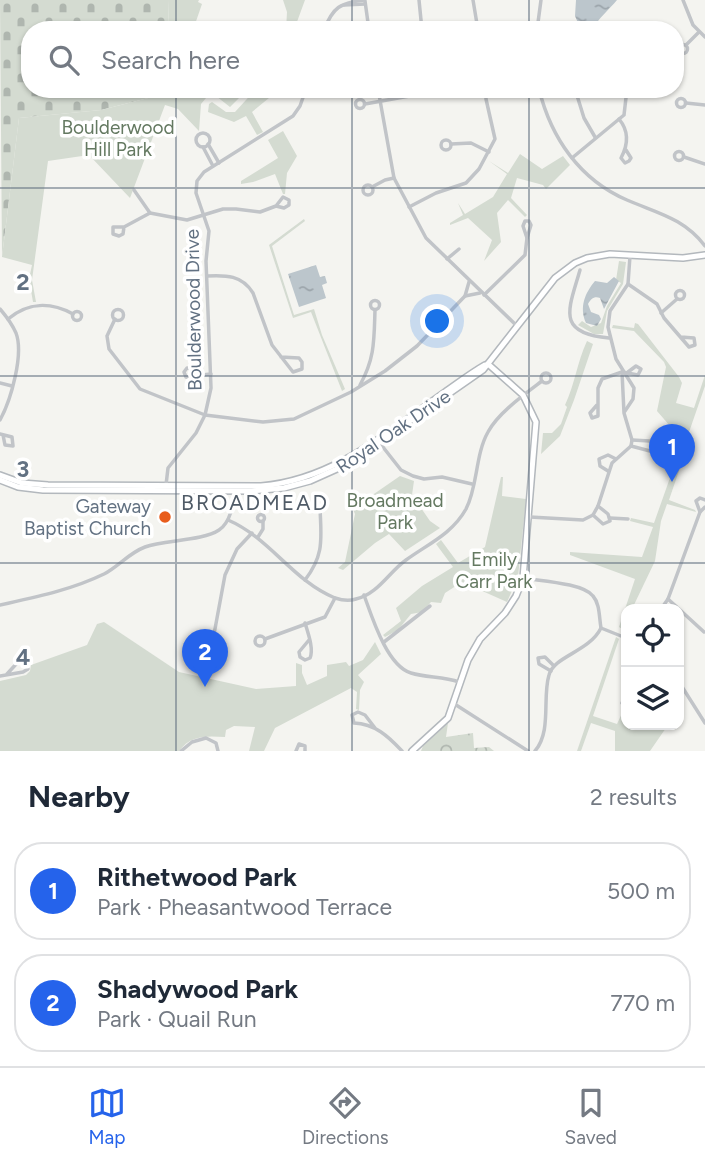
<!DOCTYPE html>
<html lang="en">
<head>
<meta charset="utf-8">
<style>
  body { margin:0; font-family:Figtree,sans-serif; background:#f6f6f7; color:#1f2937 }
  .controls { position:absolute; right:21px; bottom:21px; display:grid; overflow:hidden; border-radius:14px; box-shadow:0 2px 5px #0004 }
  .controls button { width:63px; height:63px; display:grid; place-items:center; padding:0; border:0; border-bottom:2px solid #e0e1e3; background:#fff; color:#1f2937; font:35px sans-serif }
  .you { position:absolute; left:438px; top:322px; width:24px; height:24px; margin:-18px; border:5px solid #fff; border-radius:50%; background:#1a73e8; box-shadow:0 0 0 10px #1a73e833 }
  .badge { display:grid; place-items:center; width:46px; height:46px; border-radius:50%; background:#2563eb; color:#fff; font-size:23px; font-weight:700 }
  .pin { position:absolute; translate:-50% -58px; filter:drop-shadow(0 2px 4px #0008) }
  .pin::after { content:''; position:absolute; top:37px; width:24px; height:21px; background:inherit; clip-path:polygon(0 0,100% 0,50% 100%) }
  .list { margin:0; padding:0; list-style:none }
  h2 { display:flex; justify-content:space-between; align-items:center; height:91px; margin:0; padding:0 28px; font-size:30px }
  h2 small { font-size:23px; font-weight:400; color:#747a83 }
  .list li { display:grid; grid-template-columns:46px 1fr auto; gap:21px; align-items:center; box-sizing:border-box; height:98px; margin:0 14px 14px; padding:0 14px; border:2px solid #e0e1e3; border-radius:28px }
  .list b { display:block; font-size:26px; white-space:nowrap }
  .list p { margin:0; font-size:23px; white-space:nowrap; color:#747a83 }
  .list em { font-size:23px; font-style:normal; color:#747a83 }
  .icon { flex:none; width:38px; height:38px; fill:none; stroke:currentColor; stroke-width:2; stroke-linecap:round; stroke-linejoin:round }
  .map { position:relative; flex:none; width:705px; height:751px; overflow:hidden }
  .search { position:absolute; background:#fff; box-shadow:0 2px 5px #0004; left:21px; right:21px; top:21px; height:77px; display:flex; align-items:center; gap:18px; box-sizing:border-box; padding:0 24px; border-radius:28px; color:#747a83; font-size:26px }
  .sheet { height:315px; background:#fff }
  nav { display:flex; justify-content:space-around; align-items:center; box-sizing:border-box; height:98px; border-top:2px solid #e0e1e3; background:#fff; font-size:19px; color:#747a83 }
  nav a { display:grid; justify-items:center; gap:4px }
  nav .on { color:#2563eb }
  .map>svg:first-child { display:block }
</style>
</head>
<body>
<div class="map">
<svg width="705" height="751" viewBox="0 0 705 751">
  <defs>
    <pattern id="forest-crowns" width="20" height="18" patternUnits="userSpaceOnUse" patternTransform="scale(1.75)"><rect width="20" height="18" fill="#d4dbd1"/><path d="M2 6a3 3 0 1 1 6 0M12 15a3 3 0 1 1 6 0" fill="none" stroke="#afb6af"/></pattern>
    <pattern id="cemetery-stones" width="16" height="16" patternUnits="userSpaceOnUse" patternTransform="scale(1.75)"><rect width="16" height="16" fill="#d4dbd1"/><path d="M2 7V4a2 2 0 0 1 4 0v3zM10 15v-3a2 2 0 0 1 4 0v3z" fill="#afb6af"/></pattern>
    <pattern id="water-ripples" width="26" height="14" patternUnits="userSpaceOnUse" patternTransform="scale(1.75)"><rect width="26" height="14" fill="#bcc6cc"/><path d="M2 4q2-2 4 0t4 0M15 11q2-2 4 0t4 0" fill="none" stroke="#9ca5ab"/></pattern>
  </defs>
  <rect width="100%" height="100%" fill="#f4f4f0"/>
  <path fill="url(#forest-crowns)" d="M448,723L446,737L473,733L474,748L489,747L494,751H421L423,746Z"/>
  <path fill="url(#cemetery-stones)" d="M0,0H169L168,30H30V89H164V94L101,110L19,118L2,257Z"/>
  <g fill="#d4dbd1">
    <path d="M169,0H199L198,2L202,4L193,30H168Z"/>
    <path d="M283,0H305L294,30H286L287,12Z"/>
    <path d="M164,89H229L239,98L230,107L216,96L206,98L201,104L199,131L178,109L165,105L130,198L89,155L48,161L32,280L36,302H33L29,279L32,265L2,257L19,118L101,110L164,94Z"/>
    <path d="M256,89H280L252,112L263,132L257,135L246,116L234,122L208,112L209,104L212,102L226,112H235Z"/>
    <path d="M283,131L297,156L287,173L285,194H283L275,174L253,182L241,184V181L278,158L268,140Z"/>
    <path d="M520,154L542,169L563,156L570,165L546,189L543,185L517,178L511,198L527,215L525,217L508,200L497,213L501,242L484,261L492,240L468,218L450,225V223L463,215L458,203L465,214L493,197L507,174L489,161L508,173Z"/>
    <path d="M304,219L305,221L272,246L294,315L314,309L322,335L345,389L342,391L311,312L293,318L269,245Z"/>
    <path d="M619,261L626,262L623,284L607,311L603,334H594L578,325L582,321L591,327L601,323L607,306L621,283L616,280Z"/>
    <path d="M635,323L638,324L679,377L682,383L676,403L694,408L705,375V386L679,461L682,462L669,500L695,510L696,512L667,504L661,521L655,561L632,609H626L624,630L619,627L635,579L570,555V552L642,557L653,527L630,521L631,518L654,523L683,441L657,411L666,367L664,362L634,331L612,328L613,325L634,328Z"/>
    <path d="M587,341L593,344L574,400L560,436L541,454L543,433H552L561,424L567,407L565,405C575,384 577,362 587,341Z"/>
    <path d="M400,476L414,481L412,495L430,521L440,528L405,551L389,534L375,543L343,570L338,568L345,562L355,514L352,507L360,509L374,500L371,496Z"/>
    <path d="M501,477H503L502,496L526,499L518,577L507,602L462,582L445,593L441,603L431,602L422,612L411,614L398,630L385,637L383,635L401,621L396,608L422,586L453,567L436,544L441,540L458,563L485,547Z"/>
    <path d="M104,622L179,672L256,689L296,686V663L302,665V673L307,685L327,676V665L346,662L349,666L363,660L375,642L381,654L358,675L364,682L360,690L359,710L356,709L357,692L351,688L275,728L264,751H249L255,727L234,726L226,730L225,737C206,736 191,735 179,751H0V681L26,675L30,671L31,665L87,645L97,624Z"/>
    <path d="M616,637L619,639L593,716L617,724L624,709L626,710V725H668L650,751H615V731L591,723L581,751H577Z"/>
  </g>
  <g fill="url(#water-ripples)">
    <path d="M576,0H617C609,10 597,19 593,30H573L578,23L575,16Z"/>
    <path d="M316,265L320,277L325,276L327,283L322,285L326,298L299,307L288,274Z"/>
    <path d="M614,277L619,281L604,309L600,298C594,296 591,299 588,304L591,312L599,315L601,319L597,326L586,323C579,307 585,293 595,281L607,283Z"/>
  </g>
  <g fill="none" stroke-linecap="round" stroke-linejoin="round">
    <defs>
      <g id="secondary">
        <path d="M0,475L22,483L48,485L261,486C333,480 388,432 445,392C458,383 471,373 485,365"/>
        <path d="M0,480L18,487L43,490L252,491L284,488L310,481L348,464L483,370L555,278L575,263L587,258L610,254L683,258L705,255"/>
        <path d="M412,751L448,718L468,660L480,639L505,613L516,596L523,578L536,422L523,395L488,364"/>
      </g>
    </defs>
    <use href="#secondary" stroke="#b3b8bd" stroke-width="8"/>
    <g stroke="#c1c4c8" stroke-width="3.5">
      <path d="M419,0L422,30"/>
      <path d="M473,0L478,30"/>
      <path d="M683,0L693,25L705,37"/>
      <path d="M365,1L369,30"/>
      <path d="M344,5L365,4"/>
      <path d="M324,30C333,7 340,3 364,0"/>
      <path d="M537,30L541,0"/>
      <circle cx="683" cy="49" r="4.5"/>
      <path d="M686,45L699,32"/>
      <path d="M378,89L394,178L426,238L517,326"/>
      <path d="M539,89C551,138 580,180 627,200C657,213 684,218 705,246"/>
      <path d="M575,89L584,118L595,137"/>
      <circle cx="681" cy="103" r="4.5"/>
      <circle cx="360" cy="104" r="4.5"/>
      <path d="M686,103L705,105"/>
      <path d="M365,104L415,95L426,89"/>
      <path d="M619,119C629,131 628,145 621,158L625,163L629,161L631,158L626,150"/>
      <circle cx="203" cy="140" r="7"/>
      <circle cx="446" cy="145" r="5"/>
      <path d="M208,144L219,163"/>
      <path d="M451,144L471,143L489,152"/>
      <path d="M203,147L213,166"/>
      <circle cx="679" cy="156" r="4.5"/>
      <path d="M684,157L705,164"/>
      <path d="M572,158L624,115L627,89"/>
      <circle cx="368" cy="190" r="5"/>
      <path d="M372,187L385,180L394,178"/>
      <path d="M134,190L150,213"/>
      <path d="M409,207L436,193L466,183L479,169L495,139L486,99V89"/>
      <path d="M529,221L531,225L527,238L523,226L525,221Z"/>
      <path d="M124,227L123,234L119,236L113,234V227H124L150,213L187,220L223,209H236L260,212L276,206L284,208L289,205V200L283,197L276,206"/>
      <path d="M447,259L459,249"/>
      <path d="M580,270C569,309 555,333 609,338"/>
      <path d="M207,276C226,275 242,275 253,293L272,345L293,372L302,369V362L299,358L281,357"/>
      <path d="M628,284L657,304L664,318L689,347L695,345L694,338L681,337"/>
      <circle cx="680" cy="295" r="4.5"/>
      <path d="M484,295L525,255L527,238"/>
      <path d="M465,296L480,293"/>
      <circle cx="375" cy="305" r="4.5"/>
      <path d="M0,309C6,316 12,324 16,333C24,354 11,400 0,420"/>
      <circle cx="118" cy="315" r="5.5"/>
      <circle cx="77" cy="316" r="4.5"/>
      <path d="M661,313L677,299"/>
      <path d="M8,319C28,302 51,302 73,314"/>
      <path d="M115,319L107,336L109,349L140,389L205,415L263,422L294,419L351,392L385,371L417,346L465,296L469,282"/>
      <circle cx="546" cy="378" r="5"/>
      <path d="M200,374L194,369L187,368L184,372L186,377C196,379 201,374 211,374"/>
      <path d="M0,383L12,386"/>
      <path d="M360,385C375,358 374,340 375,310"/>
      <path d="M597,405L590,413L592,418L598,416V388L602,379L622,372L638,375L641,369L636,366L628,372"/>
      <path d="M625,411L633,399L634,388L616,359L608,327L610,311L628,284L630,256"/>
      <path d="M0,434L12,437L13,446L5,445L3,435"/>
      <path d="M379,442L401,470L413,476L424,479L442,477L472,484"/>
      <path d="M631,446L650,451L655,447L650,441L632,440"/>
      <path d="M608,471L600,466L599,459L608,455L616,459"/>
      <path d="M166,485L168,468L196,433L205,415L211,388L206,261L209,231L196,193L197,181L204,172L293,116L300,106L306,89"/>
      <path d="M700,512L696,501L700,498L705,500"/>
      <circle cx="261" cy="518" r="3.5"/>
      <path d="M593,515L603,524L610,521L608,514L598,506"/>
      <path d="M530,517L583,520L593,515L598,506L612,463L631,446L632,440L624,413L622,372"/>
      <path d="M610,518L628,519"/>
      <path d="M228,520C270,538 293,581 335,598C341,600 350,601 356,599C378,594 389,572 406,560C428,544 452,534 466,509C478,486 475,455 488,432C498,413 525,394 542,381"/>
      <path d="M258,537L263,529V522"/>
      <path d="M523,578C540,581 583,583 593,596C600,604 599,617 601,628C589,652 554,656 549,675C542,698 552,731 535,751"/>
      <path d="M305,580C325,554 321,538 320,507"/>
      <path d="M364,595C372,617 387,666 411,673C427,678 443,676 459,682"/>
      <path d="M668,599L704,632"/>
      <path d="M0,605C36,597 71,590 104,574C119,566 129,553 145,547C164,540 203,541 219,530C230,523 234,504 234,491"/>
      <path d="M661,609L668,599L700,512L705,507"/>
      <path d="M305,623C308,633 314,649 310,658L305,660L300,657L299,652L309,640"/>
      <path d="M601,628L626,638"/>
      <circle cx="260" cy="641" r="5"/>
      <path d="M265,639L325,617L335,598"/>
      <path d="M384,642L430,606"/>
      <path d="M212,645L225,575L237,549L252,533"/>
      <circle cx="212" cy="650" r="4.5"/>
      <path d="M551,671L539,664L538,658L545,657L554,666"/>
      <path d="M0,676L23,672L28,669L27,664L18,662L7,674"/>
      <path d="M679,682L705,723"/>
      <path d="M626,695L622,703L626,706"/>
      <path d="M453,703L528,751"/>
      <path d="M375,728L365,715L358,712L352,715L354,723C375,724 388,736 402,751"/>
      <path d="M181,751L192,742L206,738L216,743L218,751"/>
      <path d="M296,751L299,744L305,746V751"/>
    </g>
    <use href="#secondary" stroke="#fff" stroke-width="5"/>
  </g>
  <path fill="none" stroke="#627182" stroke-width="2" stroke-opacity="0.55" d="M176,0V30M352,0V30M529,0V30M176,89V751M352,89V751M529,89V751M0,188H705M0,376H705M0,563H705"/>
  <circle fill="#e85d1c" stroke="#fff" stroke-width="2.5" cx="165" cy="517" r="7"/>
  <g text-anchor="middle" stroke-width="7" stroke-linejoin="round" paint-order="stroke">
    <g font-size="19" fill="#647961" stroke="#fff">
      <text x="118" y="134">Boulderwood<tspan x="118" dy="22">Hill Park</tspan></text>
      <text x="395" y="507">Broadmead<tspan x="395" dy="22">Park</tspan></text>
      <text x="494" y="566">Emily<tspan x="494" dy="22">Carr Park</tspan></text>
    </g>
    <g font-size="19" fill="#627182" stroke="#fff">
      <text transform="translate(193 310) rotate(-91)" y="7">Boulderwood Drive</text>
      <text transform="translate(393 431) rotate(-34)" y="7">Royal Oak Drive</text>
    </g>
    <g font-size="19" fill="#627182" stroke="#fff" text-anchor="end">
      <text x="151" y="513">Gateway<tspan x="151" dy="22">Baptist Church</tspan></text>
    </g>
    <g font-size="21" letter-spacing="2" fill="#505b67" stroke="#fff">
      <text x="255" y="510">BROADMEAD</text>
    </g>
  </g>
  <g font-size="23" text-anchor="middle" font-weight="bold" fill="#627182" stroke="#fff" stroke-width="7" stroke-linejoin="round" paint-order="stroke">
    <text x="23" y="290">2</text>
    <text x="23" y="477">3</text>
    <text x="23" y="665">4</text>
  </g>
</svg>
<div class="controls">
<button><svg class="icon" aria-label="locate" viewBox="0 0 24 24"><circle cx="12" cy="12" r="6"/><path d="M12 2v4M12 18v4M2 12h4M18 12h4"/></svg></button>
<button><svg class="icon" aria-label="layers" viewBox="0 0 24 24"><path d="M12 4l9 5-9 5-9-5zM3 14l9 5 9-5"/></svg></button>
</div>
<div class="you"></div>
<div class="pin badge" style="left:672px;top:482px">1</div>
<div class="pin badge" style="left:205px;top:687px">2</div>
<div class="search"><svg class="icon" aria-label="search" viewBox="0 0 24 24"><circle cx="10" cy="10" r="6"/><path d="M15 15l6 6"/></svg>Search here</div>
</div>
<section class="sheet">
<h2>Nearby<small>2 results</small></h2>
<ul class="list">
<li><span class="badge">1</span><div><b>Rithetwood Park</b><p>Park · Pheasantwood Terrace</p></div><em>500 m</em></li>
<li><span class="badge">2</span><div><b>Shadywood Park</b><p>Park · Quail Run</p></div><em>770 m</em></li>
</ul>
</section>
<nav>
<a class="on"><svg class="icon" aria-label="map" viewBox="0 0 24 24"><path d="M3 6l6-2 6 2 6-2v14l-6 2-6-2-6 2zM9 4v14M15 6v14"/></svg>Map</a>
<a><svg class="icon" aria-label="directions" viewBox="0 0 24 24"><path d="M12 3l9 9-9 9-9-9zM9 14v-3h6M13 9l2 2-2 2"/></svg>Directions</a>
<a><svg class="icon" aria-label="saved" viewBox="0 0 24 24"><path d="M7 4h10v16l-5-4-5 4z"/></svg>Saved</a>
</nav>
</body>
</html>
